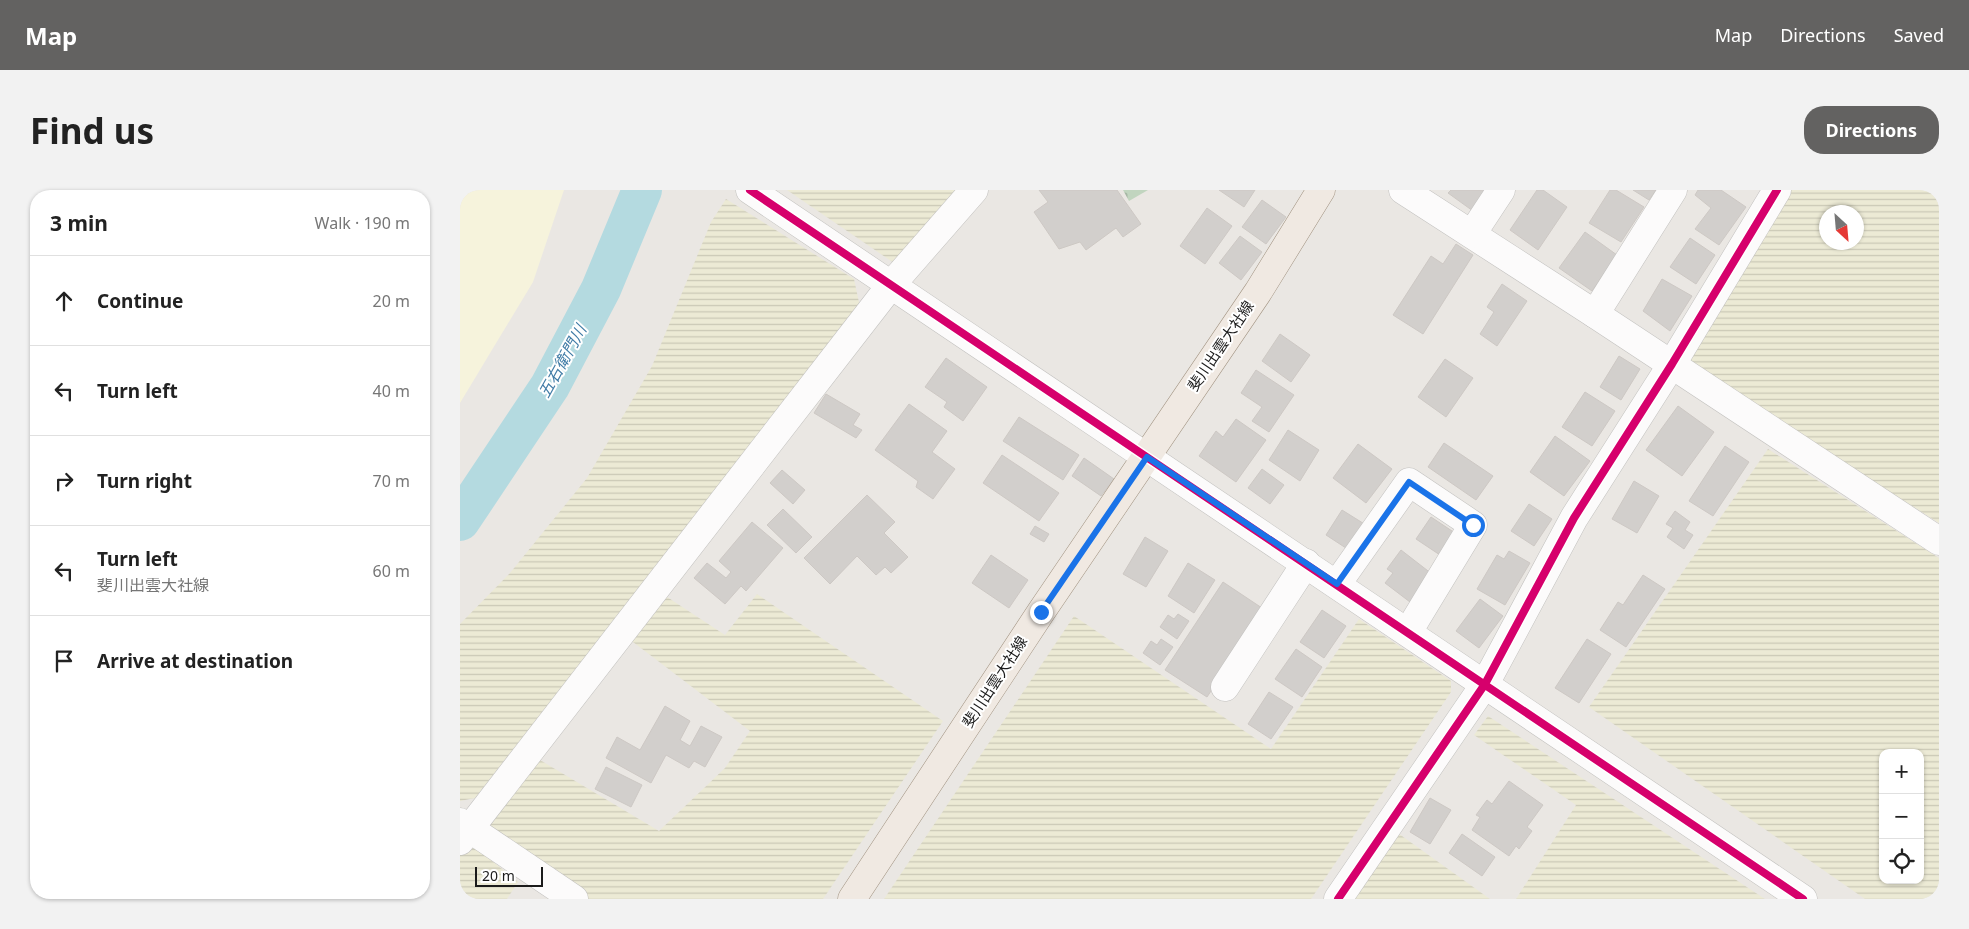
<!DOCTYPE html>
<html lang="en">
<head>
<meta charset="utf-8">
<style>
  body { margin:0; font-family:"Noto Sans","Noto Sans JP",sans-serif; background:#f2f2f2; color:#222 }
  .controls { position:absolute; right:15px; bottom:15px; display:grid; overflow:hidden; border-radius:10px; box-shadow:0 1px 4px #0004 }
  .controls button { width:45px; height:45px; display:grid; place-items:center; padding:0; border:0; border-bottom:1px solid #e0e0e0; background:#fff; color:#222; font:25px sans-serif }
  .compass { position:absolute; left:1359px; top:15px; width:45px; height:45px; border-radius:50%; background:#fff; box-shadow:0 1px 4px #0004; rotate:154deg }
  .scale { position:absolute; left:15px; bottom:12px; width:68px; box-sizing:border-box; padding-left:5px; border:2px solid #1b1b1b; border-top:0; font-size:14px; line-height:18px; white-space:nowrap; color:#1b1b1b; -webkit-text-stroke:4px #fff; paint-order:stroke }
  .stop { position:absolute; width:15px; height:15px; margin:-11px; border:4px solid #1a73e8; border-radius:50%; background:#fff }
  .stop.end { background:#1a73e8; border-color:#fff; box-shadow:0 1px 5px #0008 }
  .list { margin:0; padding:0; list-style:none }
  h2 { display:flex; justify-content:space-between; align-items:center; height:65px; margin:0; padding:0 20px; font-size:21px }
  h2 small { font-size:16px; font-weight:400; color:#767676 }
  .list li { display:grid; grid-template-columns:32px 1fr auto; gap:15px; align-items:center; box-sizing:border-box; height:90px; padding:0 20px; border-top:1px solid #e0e0e0 }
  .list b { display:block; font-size:19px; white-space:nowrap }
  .list p { margin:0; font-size:16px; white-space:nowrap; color:#767676 }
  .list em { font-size:16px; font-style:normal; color:#767676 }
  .icon { flex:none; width:28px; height:28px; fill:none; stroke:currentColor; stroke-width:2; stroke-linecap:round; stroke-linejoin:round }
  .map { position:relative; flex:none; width:1479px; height:709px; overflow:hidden; border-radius:20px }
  header { display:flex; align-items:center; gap:30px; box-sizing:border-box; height:70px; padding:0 25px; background:#636261; color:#fff }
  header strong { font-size:24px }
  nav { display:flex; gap:28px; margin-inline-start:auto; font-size:18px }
  .intro { display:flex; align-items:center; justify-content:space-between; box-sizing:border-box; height:120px; padding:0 30px }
  h1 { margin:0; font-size:35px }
  .button { padding:12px 22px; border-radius:20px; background:#636261; color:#fff; font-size:18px; font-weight:700 }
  main { display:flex; gap:30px; padding:0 30px }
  aside { flex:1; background:#fff; border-radius:20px; box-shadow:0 1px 4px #0004 }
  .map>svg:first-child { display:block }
</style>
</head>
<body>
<header>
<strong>Map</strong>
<nav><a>Map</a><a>Directions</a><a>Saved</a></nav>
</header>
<div class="intro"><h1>Find us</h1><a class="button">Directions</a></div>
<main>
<aside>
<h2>3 min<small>Walk · 190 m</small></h2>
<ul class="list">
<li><svg class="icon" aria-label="ahead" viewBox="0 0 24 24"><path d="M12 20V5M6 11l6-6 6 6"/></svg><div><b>Continue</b></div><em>20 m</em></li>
<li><svg class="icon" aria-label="left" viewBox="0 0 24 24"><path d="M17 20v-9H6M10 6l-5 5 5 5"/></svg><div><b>Turn left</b></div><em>40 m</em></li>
<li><svg class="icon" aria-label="right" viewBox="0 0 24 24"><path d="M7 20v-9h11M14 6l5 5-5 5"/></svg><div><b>Turn right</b></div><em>70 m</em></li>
<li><svg class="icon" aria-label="left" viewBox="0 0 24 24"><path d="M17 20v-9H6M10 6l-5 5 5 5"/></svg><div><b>Turn left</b><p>斐川出雲大社線</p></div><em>60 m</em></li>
<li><svg class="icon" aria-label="arrive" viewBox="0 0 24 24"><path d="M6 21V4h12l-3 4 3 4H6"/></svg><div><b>Arrive at destination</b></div></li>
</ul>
</aside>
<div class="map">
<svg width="1479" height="709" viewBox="0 0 1479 709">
  <defs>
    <pattern id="farmland-rules" width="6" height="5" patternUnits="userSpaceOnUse" patternTransform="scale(1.25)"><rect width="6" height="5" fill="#ecead5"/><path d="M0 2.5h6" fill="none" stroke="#cac8b6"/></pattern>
    <pattern id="cemetery-stones" width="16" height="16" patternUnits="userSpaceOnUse" patternTransform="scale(1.25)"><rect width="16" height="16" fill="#c1d5bf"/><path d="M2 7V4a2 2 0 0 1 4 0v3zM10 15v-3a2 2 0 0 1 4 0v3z" fill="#a5b6a4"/></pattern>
  </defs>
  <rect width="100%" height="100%" fill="#eae7e3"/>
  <path fill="#f6f3dc" d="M0,0H104L73,92L0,213Z"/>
  <g fill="url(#farmland-rules)" fill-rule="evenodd">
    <path d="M327,0H500L434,73Z"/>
    <path d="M1326,0H1479V333L1230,175L1225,165ZM1366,22H1396V52H1366Z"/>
    <path d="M266,9L394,89L400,117L15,608L0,611V434L50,383L127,288L192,176L251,32Z"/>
    <path d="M1308,259L1479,368V709H1405L1129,517ZM1423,563H1460V690H1423Z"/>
    <path d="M201,403L265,445L297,404L483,531L363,709H129L35,647L30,633L80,570L199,641L265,578L290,541L169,449Z"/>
    <path d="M614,426L811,559L899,429L991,491V502L851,709H424Z"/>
    <path d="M1028,526L1305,709H1056L1116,615L1014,545Z"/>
    <path d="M935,641L1030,709H889Z"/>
    <path d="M15,657L58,692L47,709H0V665Z"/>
  </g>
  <path fill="url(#cemetery-stones)" d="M663,0H688L669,11Z"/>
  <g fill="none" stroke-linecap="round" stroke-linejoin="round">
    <path stroke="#b4dae0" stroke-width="40" d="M0,331L90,196L141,99L182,0"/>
  </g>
  <g fill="#d2cfcc" stroke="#cdc8c4">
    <path d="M579,0H657L681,34L663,47L656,38L626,60L620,52L599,59L574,22L588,12Z"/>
    <path d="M759,0H795L784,17Z"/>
    <path d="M991,0H1028L1013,21L988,3Z"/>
    <path d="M1077,0H1083L1107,17L1078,60L1050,40Z"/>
    <path d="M1150,0H1156L1184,17L1161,52L1129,33Z"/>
    <path d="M1173,0H1196L1189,10Z"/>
    <path d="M1238,0H1261L1286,17L1259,55L1235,39L1251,18L1235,5Z"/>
    <path d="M802,10L826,27L806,54L782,37Z"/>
    <path d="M747,18L772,36L745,74L720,56Z"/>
    <path d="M1125,42L1157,65L1132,101L1099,78Z"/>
    <path d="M780,46L802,62L781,90L759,73Z"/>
    <path d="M1230,48L1255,65L1236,94L1210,77Z"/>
    <path d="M996,54L1013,65L963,144L933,125L971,66L983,74Z"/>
    <path d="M1202,89L1232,106L1210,141L1183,121Z"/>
    <path d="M1042,94L1067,111L1037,156L1020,144L1034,122L1027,117Z"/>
    <path d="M820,144L850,165L831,192L802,171Z"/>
    <path d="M1159,166L1180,179L1161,210L1140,197Z"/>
    <path d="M486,168L527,197L503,231L484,217L487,212L465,197Z"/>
    <path d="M985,169L1013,188L986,227L958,207Z"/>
    <path d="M796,180L834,205L809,242L792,231L802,217L781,203Z"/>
    <path d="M1125,202L1155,221L1132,256L1102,237Z"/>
    <path d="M366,204L400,224L393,235L402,240L396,248L354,223Z"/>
    <path d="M449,214L487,241L472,262L495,279L473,309L456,297L458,291L415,260Z"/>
    <path d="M1218,216L1254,242L1222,286L1186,260Z"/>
    <path d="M559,227L619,265L603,290L543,251Z"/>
    <path d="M776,229L806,250L776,292L739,266L756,241L763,247Z"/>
    <path d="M828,240L859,260L840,291L809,270Z"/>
    <path d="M1095,246L1130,271L1104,306L1070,282Z"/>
    <path d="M984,253L1033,286L1016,310L968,277Z"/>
    <path d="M898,254L932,279L906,313L873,288Z"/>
    <path d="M1265,256L1289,272L1253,326L1229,311Z"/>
    <path d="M542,265L599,303L579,331L523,293Z"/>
    <path d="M624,268L654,289L641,306L612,286Z"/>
    <path d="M802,279L824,295L810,314L788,298Z"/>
    <path d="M322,280L345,300L333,314L310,293Z"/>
    <path d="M1174,291L1199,306L1177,343L1152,329Z"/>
    <path d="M407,305L435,332L424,343L448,367L431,383L425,377L416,385L397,366L370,394L344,368Z"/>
    <path d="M1069,314L1092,329L1074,356L1051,341Z"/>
    <path d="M323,319L352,347L336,363L307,335Z"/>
    <path d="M882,320L906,335L889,360L866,345Z"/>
    <path d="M1215,321L1230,332L1225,340L1233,345L1224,359L1207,347L1213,338L1206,334Z"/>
    <path d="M971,327L995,343L980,365L956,349Z"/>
    <path d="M292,332L323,358L286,401L281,396L265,414L234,388L247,373L266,388L271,382L259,371Z"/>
    <path d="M575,336L589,344L584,352L570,344Z"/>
    <path d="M685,347L708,361L686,397L663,384Z"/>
    <path d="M941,360L972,384L950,412L925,393L933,383L927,379Z"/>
    <path d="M1049,361L1070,373L1045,415L1017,399L1037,365L1044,369Z"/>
    <path d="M531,365L568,390L549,418L512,393Z"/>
    <path d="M728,373L755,390L734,423L708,406Z"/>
    <path d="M1183,385L1205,399L1166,457L1140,440L1158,412L1163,415Z"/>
    <path d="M763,392L805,420L747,507L705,480Z"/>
    <path d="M1020,409L1043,426L1019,458L996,441Z"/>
    <path d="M862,420L886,436L864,468L840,452Z"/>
    <path d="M718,424L729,431L717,449L700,437L708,425L714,429Z"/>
    <path d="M701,449L713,457L700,475L683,463L691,451L697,455Z"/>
    <path d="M1127,449L1151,464L1119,513L1095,498Z"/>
    <path d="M836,459L862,477L842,507L815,489Z"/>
    <path d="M809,502L833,517L811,549L788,534Z"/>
    <path d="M205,516L230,531L220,550L230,556L241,536L262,547L245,577L234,571L229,578L206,565L191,593L146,568L157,547L180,560Z"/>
    <path d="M146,577L182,595L171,617L135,599Z"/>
    <path d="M1049,591L1083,615L1067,637L1072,641L1059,659L1056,656L1049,666L1012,640L1020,627L1016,625L1027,610L1032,614Z"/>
    <path d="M970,608L991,620L970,654L950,642Z"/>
    <path d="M1002,644L1035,667L1022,686L989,663Z"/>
  </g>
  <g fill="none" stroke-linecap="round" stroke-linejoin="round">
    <defs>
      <g id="minor">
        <path d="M290,0L1343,709"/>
        <path d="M943,0L1135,124L1479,351"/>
        <path d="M1012,44L1041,0"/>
        <path d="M1135,124L1213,0"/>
        <path d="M877,394L949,292L1013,335L948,442"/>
        <path d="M765,497L846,373"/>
        <path d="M0,632L114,709"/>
        <path d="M0,651L431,95L514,0"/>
        <path d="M878,709L1025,494L1114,328L1212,174L1317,0"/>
      </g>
      <path id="major" d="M392,709L581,422L798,102L861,0"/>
    </defs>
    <use href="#minor" stroke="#c2c1bf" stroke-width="29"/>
    <use href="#major" stroke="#a09280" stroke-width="29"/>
    <use href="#minor" stroke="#fcfbfb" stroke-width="28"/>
    <use href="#major" stroke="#f0e9e2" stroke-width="28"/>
    <defs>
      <g id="cycleway">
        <path d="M290,0L1343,709"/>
        <path d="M878,709L1025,494L1114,328L1212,174L1317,0"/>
      </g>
    </defs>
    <use href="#cycleway" stroke="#fff" stroke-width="11"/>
    <use href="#cycleway" stroke="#d6006c" stroke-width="8"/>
  </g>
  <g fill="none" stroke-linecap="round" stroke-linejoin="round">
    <path stroke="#1a73e8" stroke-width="6" d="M581,422L687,267L877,394L949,292L1013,335"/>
  </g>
  <g text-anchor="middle" stroke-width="4" stroke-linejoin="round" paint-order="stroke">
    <g font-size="15" fill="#1b1b1b" stroke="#fff">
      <text transform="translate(761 156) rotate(-56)" y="5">斐川出雲大社線</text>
      <text transform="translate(535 492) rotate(-57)" y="5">斐川出雲大社線</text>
    </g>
    <g font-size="16" font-style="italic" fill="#417ca6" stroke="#fff">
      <text transform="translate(102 171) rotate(-61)" y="6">五右衛門川</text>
    </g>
  </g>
</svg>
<div class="controls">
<button>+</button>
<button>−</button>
<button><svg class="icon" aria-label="locate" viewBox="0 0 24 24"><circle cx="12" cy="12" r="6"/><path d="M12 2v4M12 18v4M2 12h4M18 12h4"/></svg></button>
</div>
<svg class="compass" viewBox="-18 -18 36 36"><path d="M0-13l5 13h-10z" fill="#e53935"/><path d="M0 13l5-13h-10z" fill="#767676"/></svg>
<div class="scale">20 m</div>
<div class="stop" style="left:1013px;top:335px"></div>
<div class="stop end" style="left:581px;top:422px"></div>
</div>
</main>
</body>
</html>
